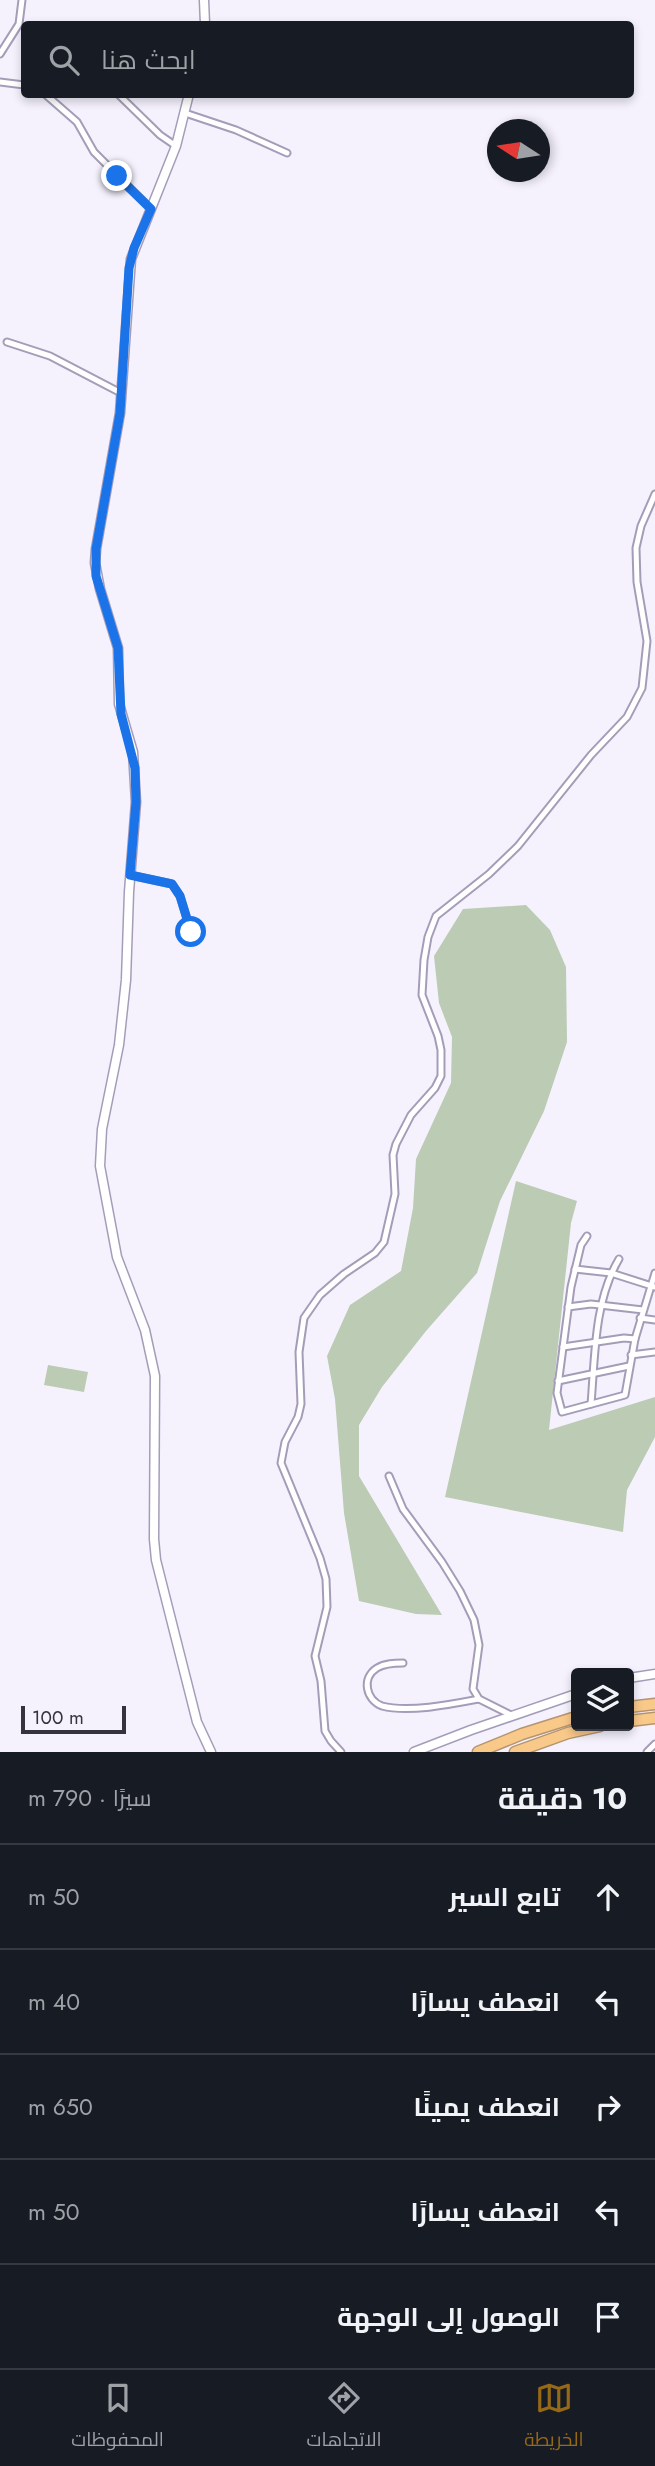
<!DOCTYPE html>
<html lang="ar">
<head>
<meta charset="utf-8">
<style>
  body { margin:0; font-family:Jost,Cairo,sans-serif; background:#20242c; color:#f1f3f6; direction:rtl }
  .controls { position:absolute; right:21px; bottom:21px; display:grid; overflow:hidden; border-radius:7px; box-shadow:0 4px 10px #0003 }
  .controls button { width:63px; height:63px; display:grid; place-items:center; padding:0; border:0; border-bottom:2px solid #363941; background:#171b24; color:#f1f3f6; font:35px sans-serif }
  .compass { position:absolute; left:487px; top:119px; width:63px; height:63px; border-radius:50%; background:#171b24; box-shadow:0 4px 10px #0003; rotate:282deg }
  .scale { position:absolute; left:21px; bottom:18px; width:105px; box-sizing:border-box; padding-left:7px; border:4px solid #37333e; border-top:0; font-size:19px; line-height:24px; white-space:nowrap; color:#37333e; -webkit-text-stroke:5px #f5f2fe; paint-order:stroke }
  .stop { position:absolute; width:21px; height:21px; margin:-16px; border:5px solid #1a73e8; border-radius:50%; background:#fff }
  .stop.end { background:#1a73e8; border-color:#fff; box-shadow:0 2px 7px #0008 }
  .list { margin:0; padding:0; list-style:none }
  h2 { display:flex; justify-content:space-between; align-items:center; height:91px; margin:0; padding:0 28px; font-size:30px }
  h2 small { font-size:23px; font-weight:400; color:#9ea1a6 }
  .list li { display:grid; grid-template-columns:46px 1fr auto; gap:21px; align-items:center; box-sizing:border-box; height:105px; padding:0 28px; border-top:2px solid #363941 }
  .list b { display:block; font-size:26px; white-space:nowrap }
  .list em { font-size:23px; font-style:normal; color:#9ea1a6 }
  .icon { flex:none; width:38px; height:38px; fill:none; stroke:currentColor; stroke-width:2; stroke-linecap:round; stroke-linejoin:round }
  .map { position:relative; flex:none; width:655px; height:1752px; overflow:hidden; direction:ltr }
  .search { position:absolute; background:#171b24; box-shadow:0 4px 10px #0003; left:21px; right:21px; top:21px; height:77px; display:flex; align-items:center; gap:18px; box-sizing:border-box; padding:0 24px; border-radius:7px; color:#9ea1a6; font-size:26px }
  .sheet { height:616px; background:#171b24 }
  nav { display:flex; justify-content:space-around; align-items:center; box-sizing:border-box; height:98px; border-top:2px solid #363941; background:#171b24; font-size:19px; color:#9ea1a6 }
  nav a { display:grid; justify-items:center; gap:4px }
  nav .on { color:#966917 }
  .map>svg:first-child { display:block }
</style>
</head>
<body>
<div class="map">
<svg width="655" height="1752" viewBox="0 0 655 1752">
  <rect width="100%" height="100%" fill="#f5f2fe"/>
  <g fill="#bbcbb4">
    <path d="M526,905L550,930L566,967L567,1042L544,1111L500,1201L477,1273L426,1331L382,1387L359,1425V1476L442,1615L416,1614L359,1601L344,1513L335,1399L327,1356L350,1305L401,1271L413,1208L416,1159L451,1083L452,1037L439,1003L434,956L463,909Z"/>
    <path d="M516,1181L577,1201L571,1223L549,1430L655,1397V1437L627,1490L623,1532L445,1497Z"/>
    <path d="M48,1365L88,1372L84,1392L44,1385Z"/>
  </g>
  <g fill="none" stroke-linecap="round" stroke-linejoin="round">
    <defs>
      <g id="street">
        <path d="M0,54L19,24L22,0"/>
        <path d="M0,82L24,85"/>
        <path d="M45,94L77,122L94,152L151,209"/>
        <path d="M118,94L160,135L176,146"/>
        <path d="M185,113L236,130L287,153"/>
        <path d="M7,342L50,356L121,393"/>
        <path d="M130,875L172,884L180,896L191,932"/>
        <path d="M587,1236L581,1245L571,1287L557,1393L562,1412L625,1395L635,1339L655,1273"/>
        <path d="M575,1269L611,1273L655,1287"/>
        <path d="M568,1307L591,1304L643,1310"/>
        <path d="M640,1318L655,1320"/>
        <path d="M563,1347L624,1338L635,1339"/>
        <path d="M631,1355L655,1352"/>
        <path d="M558,1381L629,1366"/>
        <path d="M591,1404C595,1357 594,1301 619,1259"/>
        <path d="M389,1476L403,1509L442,1562L460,1591L474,1620L479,1645L473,1689L479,1699L511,1715"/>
        <path d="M403,1663C395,1663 385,1663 377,1668C361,1678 366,1700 382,1706C408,1713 453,1704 479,1699"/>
        <path d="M341,1752L331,1741L325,1731L321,1681L315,1656L327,1607L326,1579L320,1558L281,1463L285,1442L298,1417L301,1404L299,1352L304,1318L320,1295L344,1274L375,1253L384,1242L395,1194L393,1155L396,1144L411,1115L435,1088L441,1076V1050L438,1036L422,995L424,960L428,937L436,916L489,874L518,846L591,755L627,717L642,688L647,641L637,582L636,548L641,526L655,494"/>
        <path d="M647,1752L655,1744"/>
      </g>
      <g id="secondary">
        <path d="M204,0L205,24"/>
        <path d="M189,94L176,146L131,259L120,413L96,549L95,563L100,589L118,648L119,704L133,752L136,802L129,892L126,980L119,1045L102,1129L100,1166L117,1257L145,1330L155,1376L154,1539L156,1560L197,1722L211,1752"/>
        <path d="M629,1678L655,1674"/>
        <path d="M414,1752L471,1730L576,1694"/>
      </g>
      <g id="highway">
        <path d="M629,1707L655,1704"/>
        <path d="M629,1721L655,1718"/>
        <path d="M478,1752L522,1734L576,1717"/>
        <path d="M515,1752L568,1733L600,1726"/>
      </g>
    </defs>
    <use href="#street" stroke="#a59db8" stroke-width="9"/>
    <use href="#secondary" stroke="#a59db8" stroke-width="11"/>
    <use href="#highway" stroke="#b5946f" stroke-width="13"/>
    <use href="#street" stroke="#fff" stroke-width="5"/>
    <use href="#secondary" stroke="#fff" stroke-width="8"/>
    <use href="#highway" stroke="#f9c989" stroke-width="10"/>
  </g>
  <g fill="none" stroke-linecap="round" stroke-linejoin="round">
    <path stroke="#1a73e8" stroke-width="9" d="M117,176L151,209L134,248L129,268L120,413L96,549V576L118,648L121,714L135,768L136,802L130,875L172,884L180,896L191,932"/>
  </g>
</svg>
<div class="controls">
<button><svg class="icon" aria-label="layers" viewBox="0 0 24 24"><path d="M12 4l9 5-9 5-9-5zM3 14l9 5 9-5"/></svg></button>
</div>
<svg class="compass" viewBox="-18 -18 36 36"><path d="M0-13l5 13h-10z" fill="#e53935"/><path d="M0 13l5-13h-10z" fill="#9ea1a6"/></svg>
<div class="scale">100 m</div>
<div class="stop" style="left:191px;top:932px"></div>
<div class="stop end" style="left:117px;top:176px"></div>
<div class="search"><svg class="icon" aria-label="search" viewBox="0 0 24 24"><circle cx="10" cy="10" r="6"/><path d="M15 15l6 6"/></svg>ابحث هنا</div>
</div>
<section class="sheet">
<h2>10 دقيقة<small>سيرًا · 790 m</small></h2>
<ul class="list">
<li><svg class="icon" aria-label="ahead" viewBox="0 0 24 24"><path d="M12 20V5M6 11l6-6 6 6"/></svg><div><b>تابع السير</b></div><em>50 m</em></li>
<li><svg class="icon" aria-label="left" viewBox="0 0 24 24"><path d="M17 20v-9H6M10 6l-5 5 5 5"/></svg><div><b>انعطف يسارًا</b></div><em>40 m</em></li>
<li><svg class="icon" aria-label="right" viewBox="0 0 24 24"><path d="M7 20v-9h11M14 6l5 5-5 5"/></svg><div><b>انعطف يمينًا</b></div><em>650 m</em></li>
<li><svg class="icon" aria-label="left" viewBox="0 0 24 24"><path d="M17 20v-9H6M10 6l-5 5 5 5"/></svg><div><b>انعطف يسارًا</b></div><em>50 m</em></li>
<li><svg class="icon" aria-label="arrive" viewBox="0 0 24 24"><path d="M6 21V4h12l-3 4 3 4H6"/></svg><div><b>الوصول إلى الوجهة</b></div></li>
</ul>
</section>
<nav>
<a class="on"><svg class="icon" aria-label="map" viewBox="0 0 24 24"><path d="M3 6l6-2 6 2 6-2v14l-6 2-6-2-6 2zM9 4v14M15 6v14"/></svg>الخريطة</a>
<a><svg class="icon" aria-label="directions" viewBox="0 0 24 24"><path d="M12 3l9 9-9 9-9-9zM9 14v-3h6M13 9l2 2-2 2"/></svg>الاتجاهات</a>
<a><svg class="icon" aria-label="saved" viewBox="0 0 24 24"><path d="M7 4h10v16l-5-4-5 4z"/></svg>المحفوظات</a>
</nav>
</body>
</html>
